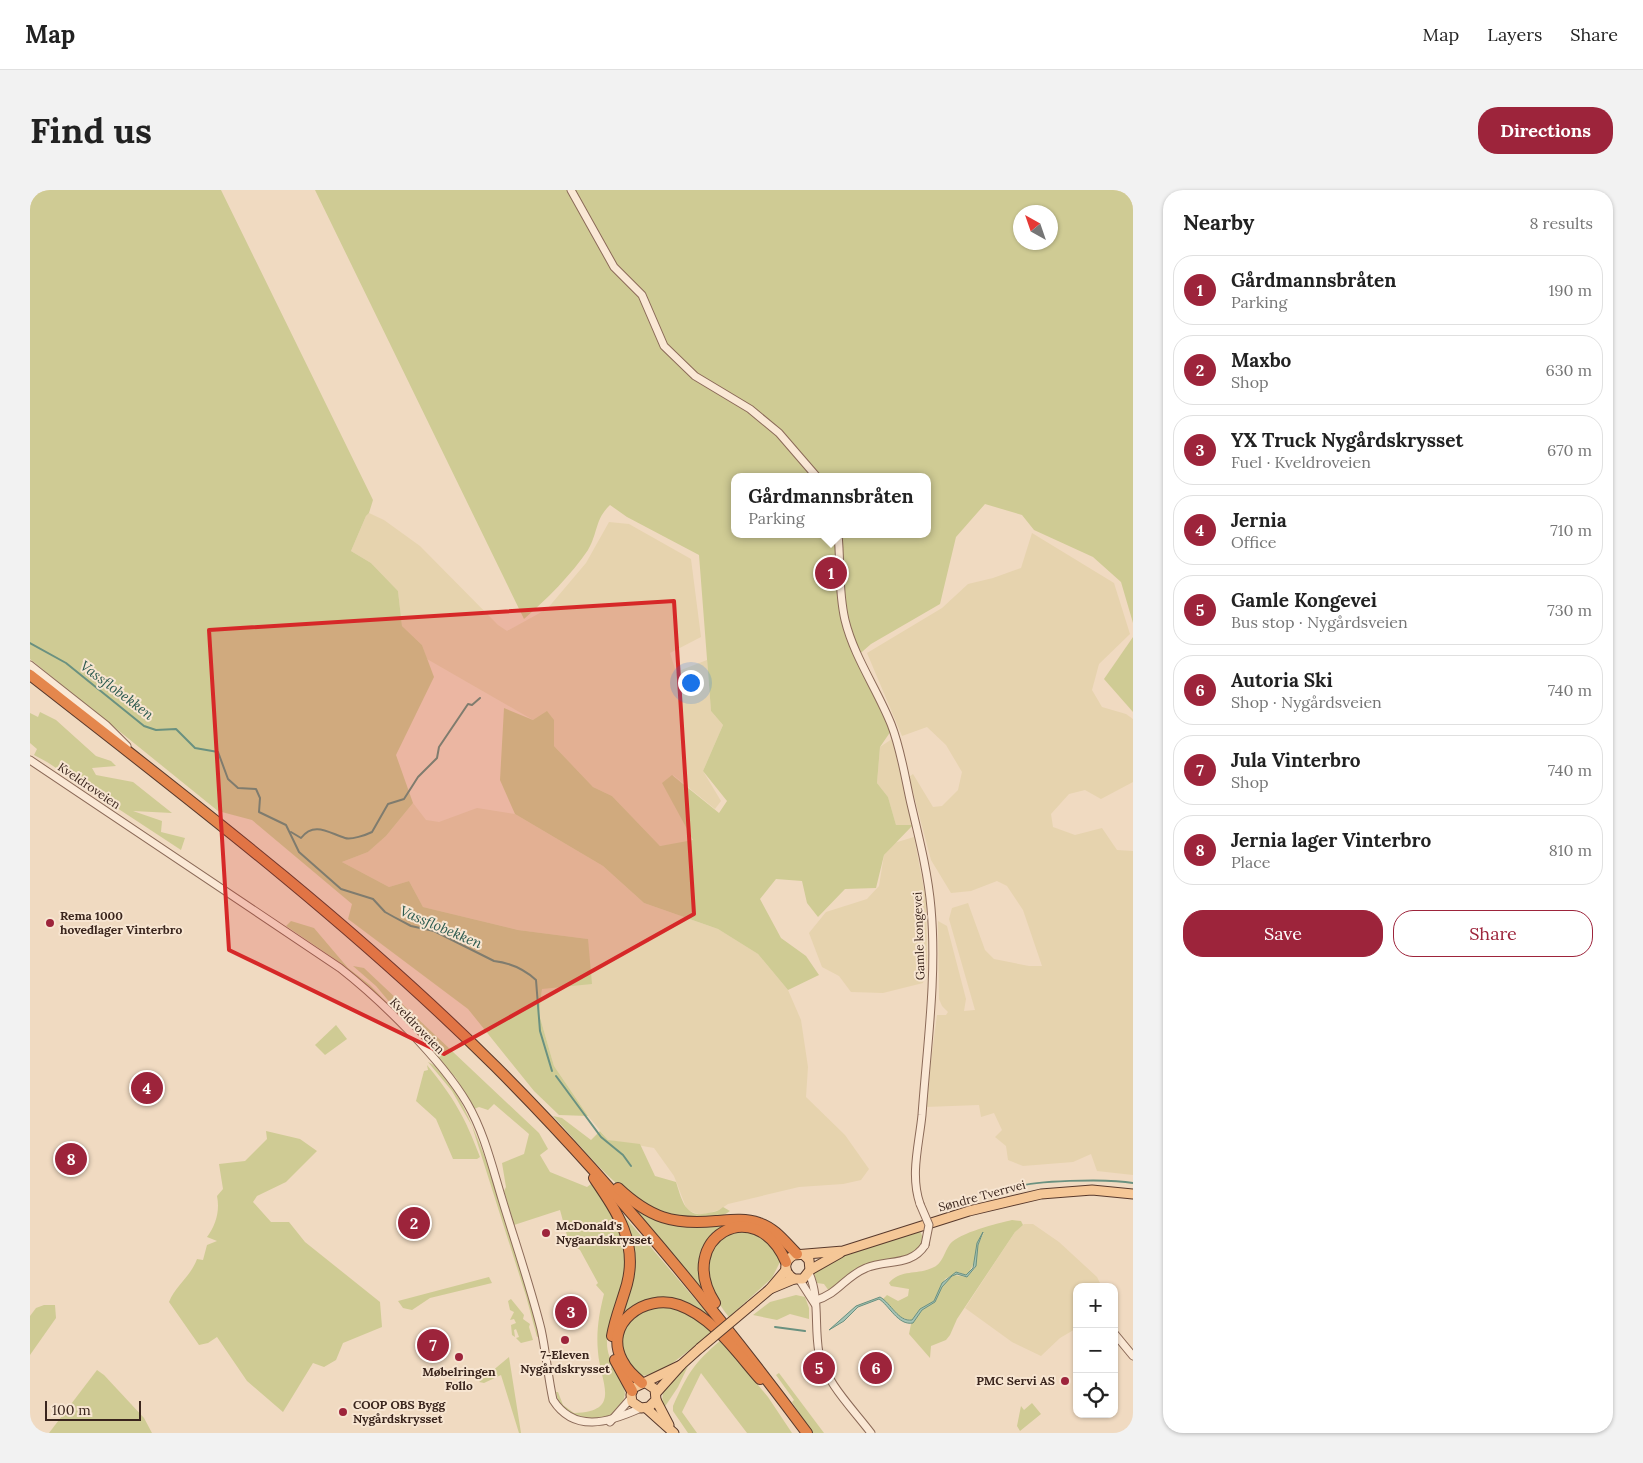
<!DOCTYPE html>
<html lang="en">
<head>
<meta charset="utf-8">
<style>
  body { margin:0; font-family:Lora,serif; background:#f2f2f2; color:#222 }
  .controls { position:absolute; right:15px; bottom:15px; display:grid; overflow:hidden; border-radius:10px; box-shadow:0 1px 4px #0004 }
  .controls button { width:45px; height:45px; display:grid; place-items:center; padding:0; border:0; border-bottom:1px solid #e0e0e0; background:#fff; color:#222; font:25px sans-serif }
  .compass { position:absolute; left:983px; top:15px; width:45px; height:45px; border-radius:50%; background:#fff; box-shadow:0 1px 4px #0004; rotate:320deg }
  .scale { position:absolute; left:15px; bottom:12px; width:96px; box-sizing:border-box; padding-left:5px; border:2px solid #3a251d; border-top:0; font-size:14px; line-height:18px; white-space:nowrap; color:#3a251d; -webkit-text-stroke:4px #f7e5d1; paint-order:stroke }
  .you { position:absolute; left:660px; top:492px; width:18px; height:18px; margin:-12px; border:4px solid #fff; border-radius:50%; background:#1a73e8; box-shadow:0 0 0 8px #1a73e833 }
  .badge { display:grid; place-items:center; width:32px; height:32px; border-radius:50%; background:#9d243b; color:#fff; font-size:16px; font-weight:700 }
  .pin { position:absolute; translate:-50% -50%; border:2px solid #fff; box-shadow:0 1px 5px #0006 }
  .popup { position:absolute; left:701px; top:283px; width:200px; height:65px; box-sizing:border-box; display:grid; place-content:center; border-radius:10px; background:#fff; filter:drop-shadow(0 1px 4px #0005); font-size:16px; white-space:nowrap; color:#767676 }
  .popup b { font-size:19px; color:#222 }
  .popup::after { content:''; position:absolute; left:50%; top:100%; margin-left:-10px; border:10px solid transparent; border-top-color:#fff }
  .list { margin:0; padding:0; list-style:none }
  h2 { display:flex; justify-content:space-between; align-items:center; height:65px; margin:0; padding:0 20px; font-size:21px }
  h2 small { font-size:16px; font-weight:400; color:#767676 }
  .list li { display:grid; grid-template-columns:32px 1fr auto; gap:15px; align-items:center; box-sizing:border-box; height:70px; margin:0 10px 10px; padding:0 10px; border:1px solid #e0e0e0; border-radius:20px }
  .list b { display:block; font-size:19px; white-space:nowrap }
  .list p { margin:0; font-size:16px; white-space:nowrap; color:#767676 }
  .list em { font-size:16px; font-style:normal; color:#767676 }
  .actions { display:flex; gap:10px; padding:15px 20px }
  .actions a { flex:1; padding:11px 0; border:1px solid #9d243b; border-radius:20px; text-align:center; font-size:18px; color:#9d243b }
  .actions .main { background:#9d243b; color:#fff }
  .icon { flex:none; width:28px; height:28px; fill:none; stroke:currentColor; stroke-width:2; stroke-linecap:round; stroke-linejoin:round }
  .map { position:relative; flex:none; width:1103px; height:1243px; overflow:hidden; border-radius:20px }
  header { display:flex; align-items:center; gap:30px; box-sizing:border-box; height:70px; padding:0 25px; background:#fff; border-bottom:1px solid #e0e0e0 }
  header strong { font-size:24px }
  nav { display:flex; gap:28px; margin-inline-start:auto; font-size:18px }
  .intro { display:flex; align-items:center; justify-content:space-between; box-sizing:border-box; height:120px; padding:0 30px }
  h1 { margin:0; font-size:35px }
  .button { padding:12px 22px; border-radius:20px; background:#9d243b; color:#fff; font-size:18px; font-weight:700 }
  main { display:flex; gap:30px; padding:0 30px }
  aside { flex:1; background:#fff; border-radius:20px; box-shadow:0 1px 4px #0004 }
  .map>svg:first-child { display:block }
</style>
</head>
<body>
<header>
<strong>Map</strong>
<nav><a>Map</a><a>Layers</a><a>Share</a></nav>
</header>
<div class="intro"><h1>Find us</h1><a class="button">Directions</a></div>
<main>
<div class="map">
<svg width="1103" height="1243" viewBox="0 0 1103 1243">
  <rect width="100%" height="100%" fill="#f0dac1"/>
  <g fill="#e6d3ae">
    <path d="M339,323L354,330L390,356L468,435L477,441L517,419L556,373L579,332L599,334L661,369L671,447L640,463L646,482L677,470L681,521L693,535L673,581L691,611L685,619L643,585L663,651L630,656L582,606L563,597L524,556V530H503L397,469L392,455L372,436L368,401L341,373L321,361L336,326Z"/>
    <path d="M1002,343L1084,393L1100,444L1069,474L1062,500L1072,517L1096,524L1103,529V592L1071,609L1055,600L1039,604L1021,624L1023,637L1045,645L1072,638L1087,660L1103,661V985L1067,981L1061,964L1043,972L993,976L978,970L976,956L965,947L972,940L964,923L951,927L949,915L895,917L907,825H916L918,822L912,816L909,809L908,731L917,736L936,809L934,821L945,820L919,729L922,718L938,713L955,760L964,769L999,776H1012L993,720L977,696L967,691L941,701L921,703L901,670L879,587L883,584L903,617L912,616L928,600L932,582L916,555L897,537L872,546L837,463L912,418L938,394L963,388L991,378Z"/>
    <path d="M862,549L883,635H866L858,607L847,593L850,557Z"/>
    <path d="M383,613L396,630L409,632L447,618L485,624L573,676L614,713L688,739L728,764L758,800L771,830L778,877L776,907L815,945L839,979L831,990L813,994L769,997L698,1014L689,1020L671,1025L657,1020L644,986L624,958L578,950L558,926L524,876L509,824L512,799L558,749L488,740L393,717L379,691L359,697L312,672L338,662L356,646Z"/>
    <path d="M884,647L896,710L897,770L893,793L853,803L821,802L809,786L792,777L779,743L796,722L837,709L849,696L854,665L864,653Z"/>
    <path d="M994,1034H1003L1029,1052L1067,1087L1070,1093V1097H1047V1138L1030,1148L1011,1166L982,1152L935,1118L985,1042Z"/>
  </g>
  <g fill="#cfcb94" fill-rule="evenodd">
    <path d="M0,0H191L343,310L339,323L336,326L321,361L341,373L368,401L372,436L392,455L404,487L366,565L383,613L356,646L338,662L312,672L359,697L379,691L393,717L488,740L558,749L562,794L512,799L509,824L524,876L558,926L529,925L504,901L438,819L318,729L322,714L222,630L188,621L0,469Z"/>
    <path d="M285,0H1103V433L1091,392L1063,367L1004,340L992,325L955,314L926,347L910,414L841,454L825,468L863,538L850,557L847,593L858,607L866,635H883L854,665L846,698L815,699L788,727L777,713L772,691L746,689L730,709L751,748L776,766L789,785L758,800L728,764L688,739L614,713L573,676L485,624L470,590L474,518L503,530L517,521L524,530V556L563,597L582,606L630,656L663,650L632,593L642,585L689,623L697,611L673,581L693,535L681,521L669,365L597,327L580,315C565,329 568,343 558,360C542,384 516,410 494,429ZM991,22H1021V52H991ZM705,287H897V344H705Z"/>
    <path d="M1103,447V522L1074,489Z"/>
    <path d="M10,522L26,530L66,566L81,571L86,576L62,578L66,585L103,592L142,623L103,621L132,631L131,642L155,648L151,660L17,572L4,565L7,559L0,553V523L8,527Z"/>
    <path d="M261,731L284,738L318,778L340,795L377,833L346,796L323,776L334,778L509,943L518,959L510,965L520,982L557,997L561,994C592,1032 604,1060 588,1109C584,1123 576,1138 577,1153C577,1172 592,1185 595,1203C590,1236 563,1229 539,1226L528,1211L526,1202H528L533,1215L544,1223C593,1222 570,1192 568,1162C566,1141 569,1124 574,1104L566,1095L568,1093L550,1060L539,1053L530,1020L484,1035L474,1001L476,997L472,973L494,964L499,944L464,914L458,920L449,917L444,919L426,888L350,807L309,772L256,736Z"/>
    <path d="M306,835L317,849L295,865L285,855Z"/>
    <path d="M398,872C443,889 496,1096 509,1146L507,1147L496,1106L442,936L422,901Z"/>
    <path d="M397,875C424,908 435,927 450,967L447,969H423L406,929L386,911L394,881L398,880Z"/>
    <path d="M523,926L532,928L561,950L570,941L578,950L610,954L625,986L646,992C652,1010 655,1029 678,1023C684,1022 689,1021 693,1017L700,1021C691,1028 683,1028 672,1029C608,1034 562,967 523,926Z"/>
    <path d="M236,941L270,949L287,961L256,992L227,1006L223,1012L241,1032H259L275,1052L350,1112L352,1137L313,1153L306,1170L294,1177L283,1173L253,1222L217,1191L187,1147L178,1153L169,1155L139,1112C146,1095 161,1086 167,1069L173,1070L177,1055L187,1051L177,1047C186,1035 190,1021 187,1006L193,999L189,974L215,971L237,949Z"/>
    <path d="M594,1008L607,1019L682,1034L701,1035C666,1052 664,1067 675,1102Z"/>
    <path d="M587,1019L595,1027L688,1136L625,1109L608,1113L590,1131L599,1092Z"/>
    <path d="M982,1030L991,1031L993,1035L985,1042L927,1129L920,1145L916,1150L901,1156L900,1168L879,1144L881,1134L892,1120L905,1112L914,1093L924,1085L937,1087L945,1078L948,1055L954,1042C943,1055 949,1074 936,1085L928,1082L915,1089L904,1111L890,1119L882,1131L870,1127L853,1109L857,1105L868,1111L878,1106L879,1099L861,1096L859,1093C871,1079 887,1085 902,1078C913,1074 914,1062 920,1054C929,1043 968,1033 982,1030Z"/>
    <path d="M709,1040L736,1048L751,1070L742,1088L699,1127C682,1107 663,1069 691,1048C696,1045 703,1042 709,1040Z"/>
    <path d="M890,1041L894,1050C884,1074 853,1066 834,1075C821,1081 813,1096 799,1101L794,1094L787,1093L784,1084C795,1067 868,1048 890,1041Z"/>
    <path d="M459,1087L462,1093L400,1108L382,1120L373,1118L368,1111Z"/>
    <path d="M766,1105L775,1107L779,1118V1129L760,1124L747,1130L723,1125L740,1112Z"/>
    <path d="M481,1109L494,1125L493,1129L500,1134L499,1137L503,1150L491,1153L486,1148L489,1147L486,1139L484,1140L485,1147L482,1145L481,1135L486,1133L484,1129L480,1130L484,1122L480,1120L478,1111Z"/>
    <path d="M626,1114L654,1120L684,1141L631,1182L612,1186C592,1172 582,1141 605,1123C610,1119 620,1117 626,1114Z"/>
    <path d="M14,1115H25L26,1128L0,1165V1126L6,1118Z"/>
    <path d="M691,1150L738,1207L762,1243H717L671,1183L652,1222L667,1243H658L643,1221V1216C658,1183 663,1174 691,1150Z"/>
    <path d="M479,1167L491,1243H489L471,1185L454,1193L449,1192Z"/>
    <path d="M658,1176L648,1197L634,1218C627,1199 643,1187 658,1176Z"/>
    <path d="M67,1180L74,1185L114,1228L122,1243H19Z"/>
    <path d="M749,1183L794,1243H782L762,1212L764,1210L746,1185Z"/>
    <path d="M1002,1213L1011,1224L990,1241L987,1236L991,1216L994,1220Z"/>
  </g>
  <path fill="#a4c2b4" stroke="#6a9180" d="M953,1042L948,1055L946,1076L937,1087L927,1084L922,1086L912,1097L905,1112L892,1120L883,1133C868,1136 859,1115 849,1109L828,1117L814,1131L799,1140L826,1116L850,1107C861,1113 868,1132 882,1130L890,1119L904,1111L912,1093L926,1082L936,1085L943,1078L947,1053Z"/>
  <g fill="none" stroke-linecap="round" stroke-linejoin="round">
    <g stroke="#6a9180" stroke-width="2">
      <path d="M0,453L36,473L114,536L126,540L146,539L165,558L188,562L198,589L208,598L226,599L230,608L229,622L256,635L269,662L311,699L343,709L355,722L364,727L381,736L404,741L464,771C481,773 494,779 506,790L510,841L522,881"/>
      <path d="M261,642L271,648C284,631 299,643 315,648C321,650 336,645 342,642L358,614L374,609L388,587L407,568L409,557L438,514L442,515L450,508"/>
      <path d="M526,886L571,947L593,965L601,976"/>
      <path d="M980,1000C996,989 1082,989 1103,993"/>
      <path d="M745,1137L775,1141"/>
    </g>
    <defs>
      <g id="minor">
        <path d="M541,0L584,77L612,105L634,156L665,186L720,219L749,243L787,287"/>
        <path d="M808,344C811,375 808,400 815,430C824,467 847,499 861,534C871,559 875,588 881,614C889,648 898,683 901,718C907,787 897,856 892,925C889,955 880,985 890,1014"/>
        <path d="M0,475L76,535L97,556"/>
        <path d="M0,570L310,778C351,810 411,869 437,913C454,942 462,976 472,1009C485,1052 500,1095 511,1139C516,1162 518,1187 523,1210C544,1243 578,1233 611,1218"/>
        <path d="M779,1083C790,1108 784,1136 789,1163C796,1193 823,1219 841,1243"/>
        <path d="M769,1089L785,1114"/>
        <path d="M784,1111C810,1103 814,1087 836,1078C856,1069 881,1077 895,1055"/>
        <path d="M1084,1143L1103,1166"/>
        <path d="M580,1232L601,1208"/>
      </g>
      <g id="major">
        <path d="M774,1065L779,1070L780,1080L773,1089H764C753,1082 753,1071 764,1065L813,1061L939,1021L1011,1004L1062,1000L1103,1004"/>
        <path d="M780,1080L810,1063"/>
        <path d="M740,1099L764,1089"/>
        <path d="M720,1116L740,1099L756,1080"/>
        <path d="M616,1193L625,1199L626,1210L619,1217L611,1218L602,1212L601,1205L603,1198L651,1175"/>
        <path d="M626,1203L651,1175L670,1158"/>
        <path d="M626,1210L639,1235"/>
        <path d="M616,1218L644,1243"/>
      </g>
      <g id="highway">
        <path d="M0,485C159,609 321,733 465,876C579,990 681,1114 777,1243"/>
        <path d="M564,988C587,1022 608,1052 597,1094C592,1112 585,1128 582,1146"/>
        <path d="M588,998C620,1028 643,1035 686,1031C700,1030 715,1028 729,1033C745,1038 755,1052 767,1064"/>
        <path d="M685,1113C644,1049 725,1001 756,1072"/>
        <path d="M585,1170L602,1201"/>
        <path d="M612,1193C604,1186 597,1180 592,1170C573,1133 615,1103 649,1115C683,1127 707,1163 730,1189"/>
      </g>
    </defs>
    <use href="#minor" stroke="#8b6a58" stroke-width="9"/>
    <use href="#major" stroke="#58392c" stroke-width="11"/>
    <use href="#highway" stroke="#58392c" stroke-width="12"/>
    <use href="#minor" stroke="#fae8d5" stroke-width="7"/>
    <use href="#major" stroke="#f5c797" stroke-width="9"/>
    <use href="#highway" stroke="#e4874d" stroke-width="10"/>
    <defs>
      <path id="minor-bridge" d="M890,1014L899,1035L895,1055"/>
      <path id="major-bridge" d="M670,1158L720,1116"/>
    </defs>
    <use href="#minor-bridge" stroke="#8b6a58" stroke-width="9" stroke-linecap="butt"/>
    <use href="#major-bridge" stroke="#58392c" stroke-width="11" stroke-linecap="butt"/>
    <use href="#minor-bridge" stroke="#fae8d5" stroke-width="7"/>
    <use href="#major-bridge" stroke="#f5c797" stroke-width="9"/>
  </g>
  <path fill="#d62828" fill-opacity="0.2" stroke="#d62828" stroke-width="4" stroke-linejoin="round" d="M644,411L664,724L414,864L199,760L179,440Z"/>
  <g fill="#9d243b" stroke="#f7e5d1" stroke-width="2">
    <circle cx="20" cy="733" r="5"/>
    <circle cx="516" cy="1043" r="5"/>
    <circle cx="535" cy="1150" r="5"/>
    <circle cx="429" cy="1167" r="5"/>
    <circle cx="1035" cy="1191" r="5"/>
    <circle cx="313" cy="1222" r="5"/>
  </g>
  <g text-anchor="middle" stroke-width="4" stroke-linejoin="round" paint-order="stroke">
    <g font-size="12" fill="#3a251d" stroke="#f7e5d1">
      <text transform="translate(59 596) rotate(34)" y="4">Kveldroveien</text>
      <text transform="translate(889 746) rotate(-92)" y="4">Gamle kongevei</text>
      <text transform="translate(387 836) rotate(46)" y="4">Kveldroveien</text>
      <text transform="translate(952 1006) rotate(-15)" y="4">Søndre Tverrvei</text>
    </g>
    <g font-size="12" font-weight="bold" fill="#3a251d" stroke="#f7e5d1" text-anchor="start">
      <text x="30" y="730">Rema 1000<tspan x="30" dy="14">hovedlager Vinterbro</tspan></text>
      <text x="526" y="1040">McDonald's<tspan x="526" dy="14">Nygaardskrysset</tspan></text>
      <text x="535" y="1169" text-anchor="middle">7-Eleven<tspan x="535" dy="14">Nygårdskrysset</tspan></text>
      <text x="429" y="1186" text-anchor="middle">Møbelringen<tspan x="429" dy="14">Follo</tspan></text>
      <text x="1025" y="1195" text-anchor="end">PMC Servi AS</text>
      <text x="323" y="1219">COOP OBS Bygg<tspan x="323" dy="14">Nygårdskrysset</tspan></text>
    </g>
    <g font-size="14" font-style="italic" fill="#2b5a4f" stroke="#f7e5d1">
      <text transform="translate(87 500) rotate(37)" y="5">Vassflobekken</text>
      <text transform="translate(411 737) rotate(23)" y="5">Vassflobekken</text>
    </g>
  </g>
</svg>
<div class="controls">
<button>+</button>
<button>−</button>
<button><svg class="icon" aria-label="locate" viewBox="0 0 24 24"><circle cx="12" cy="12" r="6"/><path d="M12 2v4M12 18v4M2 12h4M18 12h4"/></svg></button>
</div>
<svg class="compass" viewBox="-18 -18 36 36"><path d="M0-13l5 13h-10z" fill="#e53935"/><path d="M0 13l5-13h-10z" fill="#767676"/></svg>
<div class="scale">100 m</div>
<div class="you"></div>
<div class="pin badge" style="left:801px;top:383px">1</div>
<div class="popup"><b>Gårdmannsbråten</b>Parking</div>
<div class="pin badge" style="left:384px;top:1033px">2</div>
<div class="pin badge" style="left:541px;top:1122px">3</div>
<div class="pin badge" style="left:117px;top:898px">4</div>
<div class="pin badge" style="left:789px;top:1178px">5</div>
<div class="pin badge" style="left:846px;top:1178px">6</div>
<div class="pin badge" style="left:403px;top:1155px">7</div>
<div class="pin badge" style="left:41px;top:969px">8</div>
</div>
<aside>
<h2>Nearby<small>8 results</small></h2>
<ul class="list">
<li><span class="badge">1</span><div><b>Gårdmannsbråten</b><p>Parking</p></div><em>190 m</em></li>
<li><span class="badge">2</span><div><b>Maxbo</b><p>Shop</p></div><em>630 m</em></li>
<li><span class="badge">3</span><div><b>YX Truck Nygårdskrysset</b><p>Fuel · Kveldroveien</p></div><em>670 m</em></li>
<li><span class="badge">4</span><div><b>Jernia</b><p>Office</p></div><em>710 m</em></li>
<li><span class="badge">5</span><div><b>Gamle Kongevei</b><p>Bus stop · Nygårdsveien</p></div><em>730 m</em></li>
<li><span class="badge">6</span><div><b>Autoria Ski</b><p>Shop · Nygårdsveien</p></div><em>740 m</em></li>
<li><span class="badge">7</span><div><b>Jula Vinterbro</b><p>Shop</p></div><em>740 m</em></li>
<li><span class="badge">8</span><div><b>Jernia lager Vinterbro</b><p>Place</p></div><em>810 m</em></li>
</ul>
<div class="actions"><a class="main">Save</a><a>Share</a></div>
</aside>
</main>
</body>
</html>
